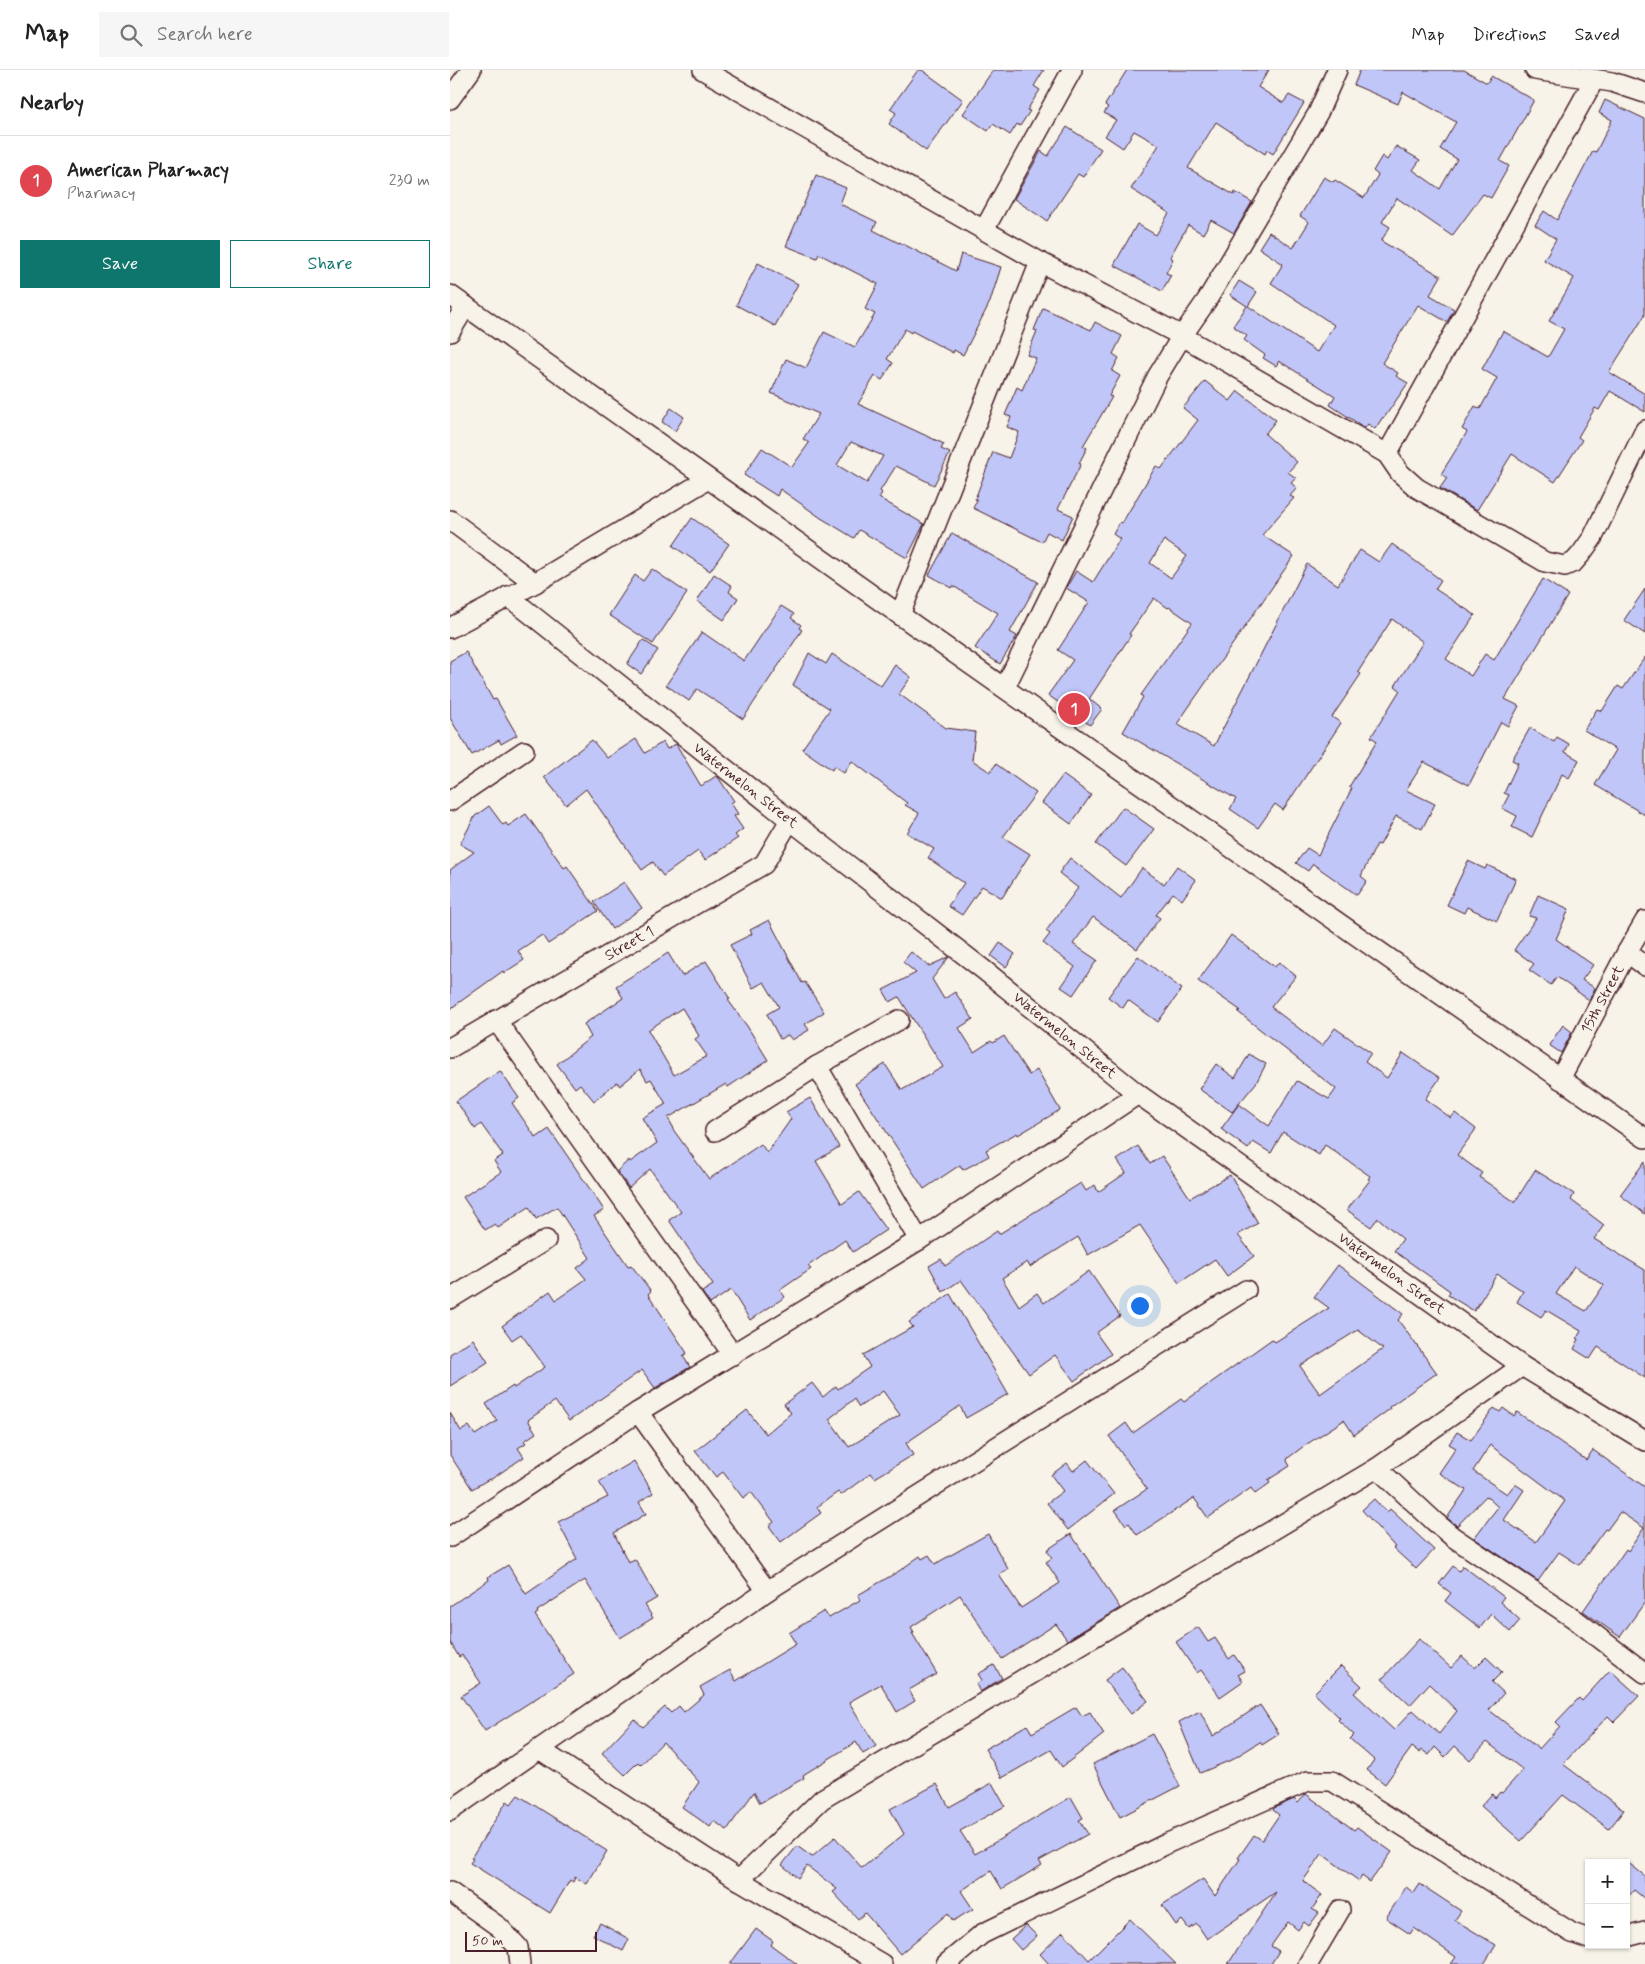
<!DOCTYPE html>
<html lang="en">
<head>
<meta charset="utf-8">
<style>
  body { margin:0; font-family:Mynerve,sans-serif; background:#f6f6f6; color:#222 }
  .controls { position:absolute; right:15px; bottom:15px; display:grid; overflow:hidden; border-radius:0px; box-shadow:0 1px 4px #0004 }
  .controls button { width:45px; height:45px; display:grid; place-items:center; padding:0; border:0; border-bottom:1px solid #e0e0e0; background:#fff; color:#222; font:25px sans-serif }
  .scale { position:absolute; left:15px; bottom:12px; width:132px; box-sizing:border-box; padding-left:5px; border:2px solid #4a1f2b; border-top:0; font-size:14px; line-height:18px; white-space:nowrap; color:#4a1f2b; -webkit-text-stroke:4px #f7f3e8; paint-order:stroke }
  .you { position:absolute; left:689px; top:1235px; width:18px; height:18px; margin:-12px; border:4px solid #fff; border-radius:50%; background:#1a73e8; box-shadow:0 0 0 8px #1a73e833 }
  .badge { display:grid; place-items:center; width:32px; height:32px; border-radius:50%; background:#0f766e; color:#fff; font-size:16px; font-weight:700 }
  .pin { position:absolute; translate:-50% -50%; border:2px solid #fff; box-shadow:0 1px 5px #0006 }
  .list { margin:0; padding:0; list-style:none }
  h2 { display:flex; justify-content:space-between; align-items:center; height:65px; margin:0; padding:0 20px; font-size:21px }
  h2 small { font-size:16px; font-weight:400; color:#767676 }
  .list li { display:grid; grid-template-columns:32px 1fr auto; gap:15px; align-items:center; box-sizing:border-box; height:90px; padding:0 20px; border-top:1px solid #e0e0e0 }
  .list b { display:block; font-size:19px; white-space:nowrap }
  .list p { margin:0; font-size:16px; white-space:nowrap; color:#767676 }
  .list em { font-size:16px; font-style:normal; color:#767676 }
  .actions { display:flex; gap:10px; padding:15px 20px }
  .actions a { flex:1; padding:11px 0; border:1px solid #0f766e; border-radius:0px; text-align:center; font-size:18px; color:#0f766e }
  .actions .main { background:#0f766e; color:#fff }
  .icon { flex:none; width:28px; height:28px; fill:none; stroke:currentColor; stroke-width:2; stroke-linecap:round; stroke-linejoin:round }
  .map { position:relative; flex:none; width:1195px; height:1894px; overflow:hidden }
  header { display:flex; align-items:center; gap:30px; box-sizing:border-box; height:70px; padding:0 25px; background:#fff; border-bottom:1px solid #e0e0e0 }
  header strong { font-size:24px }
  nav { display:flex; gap:28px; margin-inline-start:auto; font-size:18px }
  .search { width:350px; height:45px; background:#f6f6f6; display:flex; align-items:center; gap:12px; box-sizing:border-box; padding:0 18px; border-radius:0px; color:#767676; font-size:19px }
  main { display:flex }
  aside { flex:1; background:#fff }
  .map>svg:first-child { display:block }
</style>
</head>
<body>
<header>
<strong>Map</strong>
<div class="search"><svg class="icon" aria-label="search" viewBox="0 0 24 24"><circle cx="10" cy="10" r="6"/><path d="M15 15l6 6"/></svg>Search here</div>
<nav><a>Map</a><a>Directions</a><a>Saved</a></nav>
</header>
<main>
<aside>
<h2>Nearby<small></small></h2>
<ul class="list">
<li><span class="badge" style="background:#e0444e">1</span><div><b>American Pharmacy</b><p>Pharmacy</p></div><em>230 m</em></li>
</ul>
<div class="actions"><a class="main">Save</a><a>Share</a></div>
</aside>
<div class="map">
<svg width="1195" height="1894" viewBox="0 0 1195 1894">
  <rect width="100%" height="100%" fill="#f7f3e8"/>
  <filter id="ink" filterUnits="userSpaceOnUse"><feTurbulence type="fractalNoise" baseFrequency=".02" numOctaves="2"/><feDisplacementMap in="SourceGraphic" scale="10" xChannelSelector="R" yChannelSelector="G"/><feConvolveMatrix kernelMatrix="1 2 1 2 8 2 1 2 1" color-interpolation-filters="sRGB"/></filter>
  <g filter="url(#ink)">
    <g fill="#c0c6f8" stroke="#4a1f2b" fill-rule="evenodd">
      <path d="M468,0H472L513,30L476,81L439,54L446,43L440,39Z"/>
      <path d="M543,0H594L584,16L590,20L577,40L580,41L570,56L567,54L560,65L543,54L538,61L513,44Z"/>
      <path d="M677,0H819L808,17L833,33L839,25L854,33L823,84L817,80L815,84L766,52L738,98L784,125L785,122L802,132L784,163L761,150L753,164L738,155L720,187L723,189L716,203L721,205L712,221L664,195L687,154L706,165L719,143L681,119L709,75L684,61L673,78L655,66L666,50L654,43L658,37L655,35Z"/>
      <path d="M910,0H1014L1037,13L1041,6L1084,30L1050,91L1059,96L1041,128L1033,124L1002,166L947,128L932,152L940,157L931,171L991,206L980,225L1004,239L997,252L968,235L932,293L948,303L946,306L958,313L934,348L933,347L925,359L918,354L915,358L880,335L885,326L829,291L826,296L813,288L815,285L794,270L797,266L783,256L797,236L780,225L789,211L807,222L798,236L867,282L884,255L821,213L833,194L809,178L819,162L843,178L859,152L850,146L874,107L883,112L885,110L914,128L928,105L923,101L932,86L937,90L946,76L970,90L963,100L990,119L1007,89L990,79L1006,52L953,22L948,34L904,15Z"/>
      <path d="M1155,30L1195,49V245L1159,302L1195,324V342L1160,321L1149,340L1145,338L1128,367L1132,370L1105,412L1062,384L1027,440L990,418L997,408L991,404L1017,362L1012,359L1025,336L1030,339L1047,308L1032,299L1053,261L1098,287L1114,259L1099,251L1124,208L1094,190L1106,169L1085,155L1094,141L1107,150L1143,81L1146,82L1162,50L1149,43Z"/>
      <path d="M617,57L651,79L633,107L628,104L597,151L564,129L591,81L598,86Z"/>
      <path d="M366,105L396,118L390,134L427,152L423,160L449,173V172L506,201L511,184L551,197L540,232L513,285L504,280L503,283L462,261L461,263L455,259L437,289L443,293L432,310L425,306L408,334L494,374L491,379L500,383L484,415L446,396L430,421L432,423L429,428L474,454L457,488L409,460L404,468L371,448L330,419L327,426L294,405L312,378L342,397L359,373L353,369L369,344L321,323L336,289L356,298L374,262L405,277L425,244L415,239L428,214L369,184L367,188L336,176ZM401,372L433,386L417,413L387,395Z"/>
      <path d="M308,193L348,214L325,256L286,235Z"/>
      <path d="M593,238L641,260L645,252L672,266L663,284L669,288L662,301L670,306L659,326L662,327L633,376L637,378L629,393L631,394L608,439L623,446L612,470L597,462L592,472L523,438L527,430L525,429L543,382L559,388L569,362L557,357L561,347L555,345L567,317L572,320L586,288L577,285L587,261L584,260Z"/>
      <path d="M755,311L780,331L788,321L826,350L815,364L847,392L838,402L846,408L841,413L847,418L840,426L844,428L812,465L844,486L727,654L764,676L857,494L888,515L910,480L929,492L942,474L991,510L985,519L1025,545L996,589L1021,606L1035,584L1044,590L1093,509L1118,525L1055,629L1069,636L1058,656L1051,652L1019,715L974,692L956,720L985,734L972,759L946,746L930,775L927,774L911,806L917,811L907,825L863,794L858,801L846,793L857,778L868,785L902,718L899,717L927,671L921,667L950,620L945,616L973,572L942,549L908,602L911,604L882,647L891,653L833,740L825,734L808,758L780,739L786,729L673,662L693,627L691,625L742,553L719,537L718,538L704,528L679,564L681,565L639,629L652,639L640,655L598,625L623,590L608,580L639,532L616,518L626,501L643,512L670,469L663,464L670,452L672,453L706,396L711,399L748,350L733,338ZM714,470L737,486L721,508L700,493Z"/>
      <path d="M221,338L234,347L225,361L212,352Z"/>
      <path d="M242,448L279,474L260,501L223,476Z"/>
      <path d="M502,463L588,512L560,562L567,566L550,594L525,578L548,543L503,516L502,518L479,505Z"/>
      <path d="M202,499L237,523L203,574L159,545L185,505L193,511Z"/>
      <path d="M264,504L282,516L279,522L288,528L274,550L247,531Z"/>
      <path d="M1195,519V564L1174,550Z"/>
      <path d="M331,536L344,544L341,548L351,555L349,558L352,560L293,649L247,619L239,631L216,615L252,562L294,591Z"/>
      <path d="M193,570L208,580L191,604L177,594Z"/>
      <path d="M16,582L43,630L46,629L67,665L51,674L49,670L22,685L0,648V591Z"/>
      <path d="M359,583L376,594L382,584L431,616L445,595L461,607L449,624L496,658L525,662L522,690L540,702L546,694L586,723L553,767L580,784L552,828L532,816L512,845L498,836L514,813L478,788L484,779L457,763L469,743L455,735L457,733L402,691L394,703L384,696L382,700L352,679L380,639L343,615Z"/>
      <path d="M1195,587V745L1145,715L1166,680L1134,660L1147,639L1152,641L1168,616L1173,619Z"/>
      <path d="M1080,658L1104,672L1107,667L1119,674L1115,682L1129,690L1119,708L1112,704L1082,767L1062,757L1067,746L1052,738L1059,725L1054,723L1068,693L1062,690Z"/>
      <path d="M186,669L195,683L213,672L217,679L226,674L251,716L266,706L268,707L284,731L281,733L288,744L284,746L293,759L285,765L288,768L255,790L248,781L213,806L203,792L192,800L136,719L116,735L94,707L142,670L157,688Z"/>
      <path d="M613,705L641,725L621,754L592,733Z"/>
      <path d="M39,736L53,755L56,753L58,756L76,744L114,798L117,796L148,841L98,874L92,865L68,881L74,890L54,903L53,901L0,939V800L24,782L10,774L25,746Z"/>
      <path d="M673,737L704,759L676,796L646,774Z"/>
      <path d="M620,788L671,828L692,798L714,814L727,796L746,810L732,830L723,823L706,845L710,848L687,879L643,847L623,874L647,890L623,925L611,917L625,897L593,873L600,864L596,861L628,818L609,803Z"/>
      <path d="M1018,791L1035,799L1037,795L1066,809L1047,851L1017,837L1014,843L997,835Z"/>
      <path d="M174,812L192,838L162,859L144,832Z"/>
      <path d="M1088,825L1119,839L1106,869L1143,895L1132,910L1145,918L1139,930L1107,907L1101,915L1079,900L1084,894L1064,880L1086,848L1079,846Z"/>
      <path d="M319,850L352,913L355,912L374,942L355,954L359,960L342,970L338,965L330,969L317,944L329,937L314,912L303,918L280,875L302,864L300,860Z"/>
      <path d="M781,865L825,897L829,892L846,906L821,937L872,976L885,958L921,983L915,992L937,1008L953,983L990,1008L975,1029L1001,1048L1005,1043L1026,1059L1007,1085L1032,1103L1029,1107L1065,1132L1085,1100L1124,1124L1121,1130L1154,1155L1144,1169L1195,1200V1308L1148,1277L1140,1289L1124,1279L1129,1269L1127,1268L1131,1261L1096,1240L1091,1247L1067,1232L1073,1221L1047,1204L1024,1241L998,1225L1000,1221L944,1181L953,1169L928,1148L921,1157L897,1140L920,1110L918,1109L920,1106L875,1075L869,1085L833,1062L821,1083L803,1072L798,1079L771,1059L789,1034L819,1056L847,1011L879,1029L886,1019L788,942L790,940L748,911ZM1124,1196L1154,1215L1136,1241L1106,1224Z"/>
      <path d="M550,873L565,884L556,897L541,886Z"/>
      <path d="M461,882L479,896L499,887L482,909L494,929L505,922L523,949L509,958L524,982L541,971L543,973L554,966L579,1005L587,1000L610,1040L568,1065L567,1063L536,1080L539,1086L513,1100L510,1095L474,1119L405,1014L435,994L452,1020L493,997L449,927L440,932L433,920L466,903L453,892Z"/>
      <path d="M218,883L232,906L256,891L280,929L278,930L297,956L318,990L278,1017L276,1014L218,1048L223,1057L222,1058L259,1109L311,1074L317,1083L341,1049L336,1042L360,1028L389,1077L366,1091L392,1134L409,1122L436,1160L403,1182L395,1170L358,1196L361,1199L330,1220L335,1227L300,1250L281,1220L260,1234L252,1222L263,1215L219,1150L231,1142L200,1099L179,1118L167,1101L179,1090L180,1092L207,1073L192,1048L216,1034L201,1009L197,1011L190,999L170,1016L167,1012L144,1031L130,1014L125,1018L107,994L141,967L134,954L173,928L166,916ZM232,938L249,966L245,969L257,986L224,1005L198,960Z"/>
      <path d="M688,886L732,919L708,952L678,930L673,938L658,927Z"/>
      <path d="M1113,955L1122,962L1111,983L1099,975Z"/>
      <path d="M799,984L816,994L806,1013L782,1042L749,1019L766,994L785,1008Z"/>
      <path d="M50,1001L69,1028L62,1033L86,1068L99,1059L144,1125L154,1140L144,1146L178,1196L181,1195L201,1221L198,1224L237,1283L233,1286L240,1297L205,1318L192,1300L119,1351L105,1331L78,1350L86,1363L74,1371L76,1373L68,1378L74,1387L40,1410L39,1409L22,1419L0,1385V1343L11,1361L19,1356L25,1365L47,1351L36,1334L63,1316L64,1318L95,1297L71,1264L62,1270L52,1256L100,1221L106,1230L136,1209L127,1198L140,1188L107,1137L86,1149L79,1137L48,1158L45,1154L35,1160L13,1127L51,1102L44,1091L53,1085L31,1054L25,1059L6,1031Z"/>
      <path d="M688,1076L700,1094L712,1086L740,1128L780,1105L808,1153L788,1165L804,1186L777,1206L765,1189L729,1213L690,1155L638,1185L628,1167L580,1197L577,1192L552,1208L569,1236L587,1223L594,1233L639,1201L670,1246L646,1263L661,1284L624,1311L605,1285L579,1304L511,1210L493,1222L479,1196L491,1189L495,1196L547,1161L549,1164L631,1113L636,1121L645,1115L648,1122L676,1103L667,1090Z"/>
      <path d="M1195,1091V1144L1170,1125Z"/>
      <path d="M888,1195L953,1244L948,1250L987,1303L939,1337L940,1339L904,1365L894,1350L854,1376L838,1388L837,1391L840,1396L818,1410L820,1413L805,1424L801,1418L758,1448L744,1428L687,1465L679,1453L676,1455L665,1440L697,1419L659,1366L676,1353L683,1363L731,1329L734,1332L822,1269L825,1272L879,1238L864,1227ZM908,1260L933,1279L870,1324L850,1296Z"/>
      <path d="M500,1224L558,1324L516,1348L510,1336L456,1373L463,1385L425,1408L421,1403L391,1425L388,1422L367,1437L371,1443L331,1472L319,1456L324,1452L301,1422L293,1428L273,1402L266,1407L245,1381L297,1340L316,1364L341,1343L334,1334L362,1313L373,1327L386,1316L388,1319L420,1297L413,1285L463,1257L459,1252ZM433,1321L450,1345L399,1377L379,1349L404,1329L409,1337Z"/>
      <path d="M23,1269L38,1292L0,1316V1284Z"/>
      <path d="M1044,1338L1050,1342L1053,1338L1064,1346L1067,1342L1136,1390L1143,1380L1195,1417V1532L1170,1567L1133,1541L1176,1479L1178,1481L1194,1458L1170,1442L1157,1460L1155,1459L1129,1495L1109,1482L1088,1511L1024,1468L1048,1437L1036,1426L1007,1456L997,1448L1016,1420L989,1403L1006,1378L999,1374L1007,1362L1021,1370ZM1040,1375L1115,1431L1086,1472L1054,1450L1074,1420L1065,1414L1057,1424L1023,1401Z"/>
      <path d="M637,1390L664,1424L618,1460L597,1433L613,1421L601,1405L617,1393L623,1401Z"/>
      <path d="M184,1391L203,1423L189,1432L196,1444L164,1463L178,1492L185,1489L207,1528L195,1535L203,1548L170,1568L135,1510L87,1541L88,1543L85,1545L124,1604L35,1661L11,1626L31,1613L12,1585L9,1587L0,1572V1536L39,1510L38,1507L58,1495L76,1524L127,1489L108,1452L158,1427L149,1412Z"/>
      <path d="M924,1429L937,1443L940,1439L984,1480L966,1499L943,1478L945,1477L912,1440Z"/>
      <path d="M538,1464L558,1499L549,1505L571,1538L610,1513L596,1492L602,1488L597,1480L621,1464L670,1538L617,1570L606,1554L552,1589L510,1525L461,1557L464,1562L462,1563L487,1604L459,1620L465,1631L447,1642L431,1614L399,1632L426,1676L413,1684L406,1672L353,1705L354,1708L310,1733L304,1722L277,1760L264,1751L260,1757L232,1737L249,1712L213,1672L191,1695L188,1692L175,1705L152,1683L184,1649L193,1657L215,1637L221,1643L229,1636L234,1642L254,1625L250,1617L280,1600L286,1611L346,1574L339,1563L374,1541L379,1548L410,1530L408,1525L449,1501L470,1486L472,1489L479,1485L485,1494Z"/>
      <path d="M1003,1496L1009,1501L1013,1496L1054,1527L1050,1532L1070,1550L1060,1562L1041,1544L1030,1558L995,1531L1001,1523L989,1514Z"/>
      <path d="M748,1557L758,1572L765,1568L779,1589L784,1585L795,1601L788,1605L793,1611L770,1627L751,1600L747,1603L726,1572Z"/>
      <path d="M969,1569L1001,1598L1012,1586L1025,1598L1036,1587L1052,1602L1042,1612L1054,1623L1039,1640L1089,1679L1110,1656L1106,1652L1129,1628L1132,1631L1160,1600L1189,1626L1164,1652L1158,1646L1113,1694L1174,1740L1159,1759L1113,1725L1071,1771L1031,1736L1042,1724L1045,1728L1050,1722L1052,1723L1073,1700L1037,1672L1020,1690L1005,1676L995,1687L985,1677L979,1685L972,1680L970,1683L962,1677L935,1714L917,1700L924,1690L900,1669L904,1665L888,1650L890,1648L864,1623L891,1596L912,1616L904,1623L944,1660L963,1640L989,1664L1007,1641L979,1614L960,1635L932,1609Z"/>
      <path d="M544,1595L552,1608L530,1622L526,1614L532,1610L528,1604Z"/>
      <path d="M672,1597L698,1631L681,1644L655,1610Z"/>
      <path d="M810,1635L829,1664L812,1675L810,1672L781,1690L750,1703L729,1652L750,1641L763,1666Z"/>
      <path d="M626,1637L632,1646L640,1642L654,1664L612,1697L601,1680L552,1708L535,1679L577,1655L582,1663Z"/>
      <path d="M702,1664L730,1716L670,1747L643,1694Z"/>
      <path d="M542,1713L555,1736L510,1761L525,1784L621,1727L633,1748L629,1750L638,1764L589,1791L592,1795L552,1819L541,1801L511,1821L523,1839L503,1851L498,1843L450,1884L415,1843L408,1849L383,1822L387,1819L357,1796L348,1808L332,1795L347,1776L362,1787L385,1767L412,1798L454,1764L440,1739L487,1714L499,1737Z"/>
      <path d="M856,1724L904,1760L907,1757L942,1782L920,1812L912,1806L909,1811L872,1784L853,1811L872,1825L862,1839L869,1843L859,1856L854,1852L848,1860L838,1852L821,1876L829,1881L821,1894H778L826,1822L757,1869L747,1854L739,1859L732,1850L726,1855L712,1835L753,1809L765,1826L790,1789L788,1788L804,1765L812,1770L829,1745L823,1740L824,1738L844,1729L848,1733Z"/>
      <path d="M68,1725L157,1781L137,1814L125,1807L123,1812L120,1810L100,1843L20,1793L23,1789L21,1788L57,1731L61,1734Z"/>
      <path d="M1176,1791L1195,1806V1829L1184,1820L1176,1829Z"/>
      <path d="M970,1814L1011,1841L1005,1850L1046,1875L1034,1894H1001L1006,1887L964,1858L960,1864L936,1848L956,1817L964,1823Z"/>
      <path d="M680,1849L726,1894H599L590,1884L613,1862L639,1890Z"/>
      <path d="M150,1853L179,1869L173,1881L143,1865Z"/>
      <path d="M576,1855L587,1866L571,1880L561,1869Z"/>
      <path d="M306,1859L323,1871L321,1875L347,1894H280Z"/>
    </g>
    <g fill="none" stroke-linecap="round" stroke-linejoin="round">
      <defs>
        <g id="minor">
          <path d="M253,0L590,192L732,266L937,384L950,403L967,418L1095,492L1115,496L1124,492L1131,484L1143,467L1195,360"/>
          <path d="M1085,0L1162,12L1195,23"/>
          <path d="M0,29L21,0"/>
          <path d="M534,160L622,0"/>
          <path d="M0,225L450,545L1195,1068"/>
          <path d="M0,262L16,236"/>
          <path d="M937,384L1144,10"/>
          <path d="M0,450L85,513"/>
          <path d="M58,526L340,750L534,900L688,1024L1072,1296L1195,1371"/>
          <path d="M450,545L590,192"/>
          <path d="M0,558L85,513L258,409"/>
          <path d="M555,617L707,307L732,266L757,230L868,43L887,0"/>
          <path d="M0,731L74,681"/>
          <path d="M1177,882L1195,896"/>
          <path d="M46,950L283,1285"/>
          <path d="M0,978L314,794L340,750"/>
          <path d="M367,996L469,1170"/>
          <path d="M1110,1009L1177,882L1195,851"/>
          <path d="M265,1061L367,996L449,950"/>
          <path d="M0,1229L96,1170"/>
          <path d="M188,1342L317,1521"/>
          <path d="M927,1398L984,1451L1003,1467L1122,1547L1195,1603"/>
          <path d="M0,1467L188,1342L469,1170L688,1024"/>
          <path d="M89,1679L289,1810L432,1894"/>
          <path d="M0,1741L317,1521L796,1220"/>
          <path d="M289,1810L372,1729L890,1420L927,1398L1072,1296"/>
          <path d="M0,1822L49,1857L68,1877L70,1894"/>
          <path d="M1176,1867L1195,1862"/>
          <path d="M496,1894L532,1864L718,1773L858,1711H882L1122,1863L1139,1869"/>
          <path d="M858,1894L890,1840"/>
        </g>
      </defs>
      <use href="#minor" stroke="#4a1f2b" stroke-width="22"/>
      <use href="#minor" stroke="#f7f3e8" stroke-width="19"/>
    </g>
  </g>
  <g text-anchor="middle" stroke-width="4" stroke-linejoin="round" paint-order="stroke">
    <g font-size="15" fill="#4a1f2b" stroke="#f7f3e8">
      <text transform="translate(296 715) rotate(38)" y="5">Watermelon Street</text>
      <text transform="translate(179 873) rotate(-30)" y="5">Street 1</text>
      <text transform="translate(1152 929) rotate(-62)" y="5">15th Street</text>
      <text transform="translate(615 965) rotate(39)" y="5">Watermelon Street</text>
      <text transform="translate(942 1203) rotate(36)" y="5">Watermelon Street</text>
    </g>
  </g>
</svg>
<div class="controls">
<button>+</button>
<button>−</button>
</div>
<div class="scale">50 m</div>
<div class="you"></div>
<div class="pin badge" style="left:624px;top:639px;background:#e0444e">1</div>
</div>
</main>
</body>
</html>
